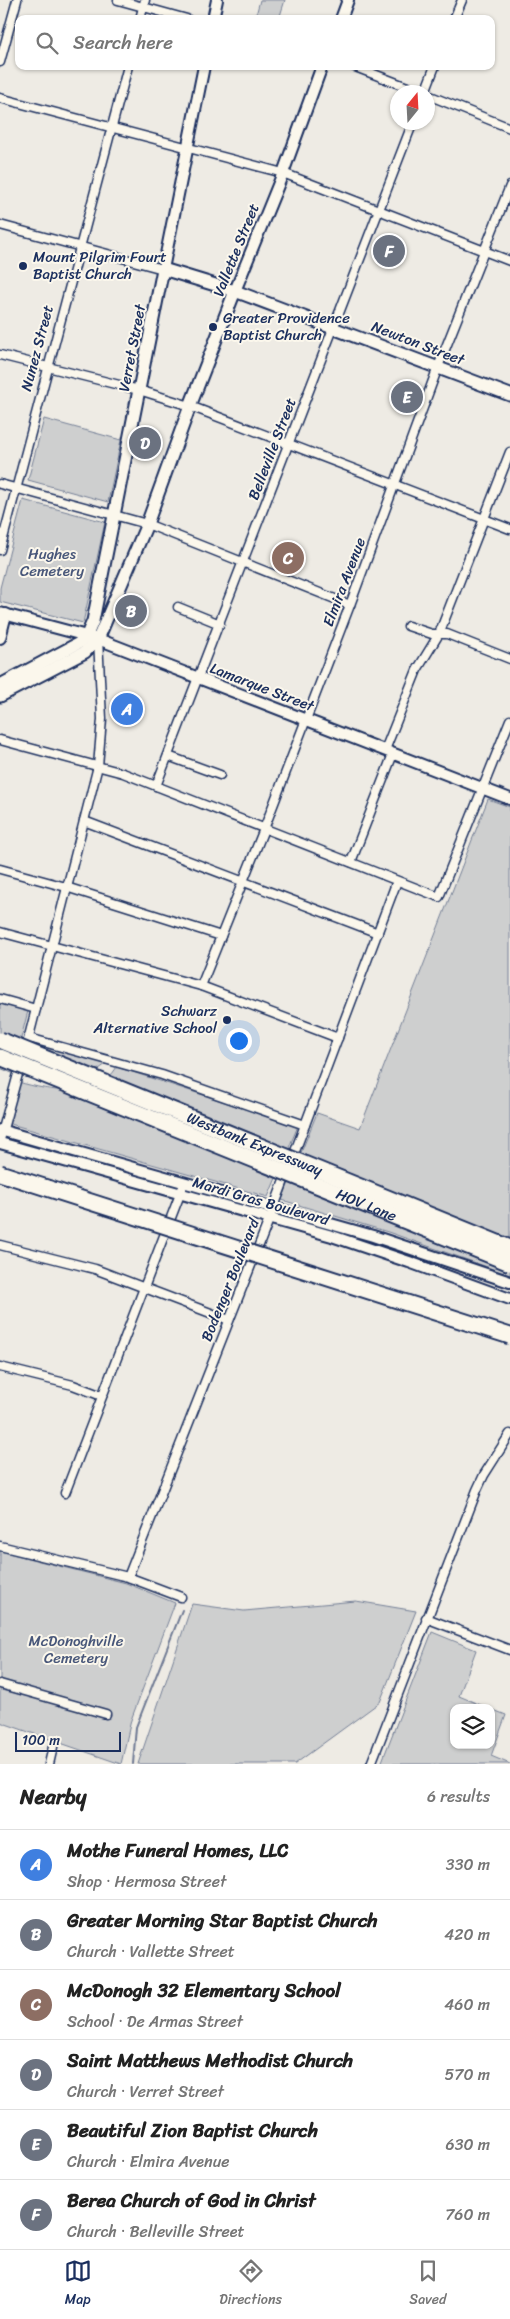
<!DOCTYPE html>
<html lang="en">
<head>
<meta charset="utf-8">
<style>
  body { margin:0; font-family:Sriracha,sans-serif; background:#f2f2f2; color:#222 }
  .controls { position:absolute; right:15px; bottom:15px; display:grid; overflow:hidden; border-radius:10px; box-shadow:0 1px 4px #0004 }
  .controls button { width:45px; height:45px; display:grid; place-items:center; padding:0; border:0; border-bottom:1px solid #e0e0e0; background:#fff; color:#222; font:25px sans-serif }
  .compass { position:absolute; left:390px; top:85px; width:45px; height:45px; border-radius:50%; background:#fff; box-shadow:0 1px 4px #0004; rotate:18deg }
  .scale { position:absolute; left:15px; bottom:12px; width:106px; box-sizing:border-box; padding-left:5px; border:2px solid #1b2f5e; border-top:0; font-size:14px; line-height:18px; white-space:nowrap; color:#1b2f5e; -webkit-text-stroke:4px #fbf7ec; paint-order:stroke }
  .you { position:absolute; left:238px; top:1040px; width:18px; height:18px; margin:-12px; border:4px solid #fff; border-radius:50%; background:#1a73e8; box-shadow:0 0 0 8px #1a73e833 }
  .badge { display:grid; place-items:center; width:32px; height:32px; border-radius:50%; background:#1b2f5e; color:#fff; font-size:16px; font-weight:700 }
  .pin { position:absolute; translate:-50% -50%; border:2px solid #fff; box-shadow:0 1px 5px #0006 }
  .list { margin:0; padding:0; list-style:none }
  h2 { display:flex; justify-content:space-between; align-items:center; height:65px; margin:0; padding:0 20px; font-size:21px }
  h2 small { font-size:16px; font-weight:400; color:#767676 }
  .list li { display:grid; grid-template-columns:32px 1fr auto; gap:15px; align-items:center; box-sizing:border-box; height:70px; padding:0 20px; border-top:1px solid #e0e0e0 }
  .list b { display:block; font-size:19px; white-space:nowrap }
  .list p { margin:0; font-size:16px; white-space:nowrap; color:#767676 }
  .list em { font-size:16px; font-style:normal; color:#767676 }
  .icon { flex:none; width:28px; height:28px; fill:none; stroke:currentColor; stroke-width:2; stroke-linecap:round; stroke-linejoin:round }
  .map { position:relative; flex:none; width:510px; height:1764px; overflow:hidden }
  .search { position:absolute; background:#fff; box-shadow:0 1px 4px #0004; left:15px; right:15px; top:15px; height:55px; display:flex; align-items:center; gap:12px; box-sizing:border-box; padding:0 18px; border-radius:10px; color:#767676; font-size:19px }
  .sheet { height:485px; background:#fff }
  nav { display:flex; justify-content:space-around; align-items:center; box-sizing:border-box; height:70px; border-top:1px solid #e0e0e0; background:#fff; font-size:14px; color:#767676 }
  nav a { display:grid; justify-items:center; gap:2px }
  nav .on { color:#1b2f5e }
  .map>svg:first-child { display:block }
</style>
</head>
<body>
<div class="map">
<svg width="510" height="1764" viewBox="0 0 510 1764">
  <rect width="100%" height="100%" fill="#eeebe4"/>
  <filter id="ink" filterUnits="userSpaceOnUse"><feTurbulence type="fractalNoise" baseFrequency=".02" numOctaves="2"/><feDisplacementMap in="SourceGraphic" scale="10" xChannelSelector="R" yChannelSelector="G"/><feConvolveMatrix kernelMatrix="1 2 1 2 8 2 1 2 1" color-interpolation-filters="sRGB"/></filter>
  <g filter="url(#ink)">
    <g fill="#cecfcf" stroke="#747f96">
      <path d="M260,0H285L279,19H255Z"/>
      <path d="M44,419L121,440L108,502L28,480Z"/>
      <path d="M23,500L105,522L83,623L0,602V588Z"/>
      <path d="M488,799L510,807V1275L388,1232L282,1200L317,1113L360,1128Z"/>
      <path d="M0,1003L28,1011L12,1073L0,1068Z"/>
      <path d="M32,1039L106,1064C81,1084 51,1081 22,1076Z"/>
      <path d="M117,1067L298,1126L268,1197L7,1123L18,1082C51,1091 96,1101 117,1067Z"/>
      <path d="M0,1551L126,1583L175,1603L131,1720L121,1764L0,1722Z"/>
      <path d="M356,1601L416,1611L380,1702L295,1764H138L192,1604L244,1611Z"/>
      <path d="M432,1632L476,1650L459,1696L488,1708H454V1745H491V1709L506,1715L491,1756L510,1764H381Z"/>
    </g>
    <g fill="none" stroke-linecap="round" stroke-linejoin="round">
      <path stroke="#6d7892" stroke-width="2" d="M133,1764L136,1727L182,1610"/>
      <defs>
        <g id="minor">
          <path d="M118,0L187,19"/>
          <path d="M140,19L145,0"/>
          <path d="M454,19L462,0"/>
          <path d="M0,62L17,0"/>
          <path d="M353,66L420,92"/>
          <path d="M425,92L435,66"/>
          <path d="M428,95L510,128"/>
          <path d="M0,98L283,173L510,261"/>
          <path d="M0,225L163,269"/>
          <path d="M0,355L139,390L190,406L510,529"/>
          <path d="M0,484L147,524L350,605"/>
          <path d="M0,550L128,66"/>
          <path d="M178,607L220,624"/>
          <path d="M408,626L432,634H447L510,659"/>
          <path d="M0,740L123,773L439,897L510,720"/>
          <path d="M385,750L417,670L439,634L510,452"/>
          <path d="M168,756L220,775"/>
          <path d="M156,786L413,122"/>
          <path d="M84,821L378,933"/>
          <path d="M351,862L393,754"/>
          <path d="M0,869L66,887L221,936"/>
          <path d="M0,932L201,986L338,1038"/>
          <path d="M201,986L264,829L350,605L438,367L510,186"/>
          <path d="M0,999L36,1009"/>
          <path d="M29,1038L162,1075L305,1125"/>
          <path d="M25,1052L98,766L102,719L98,639"/>
          <path d="M0,1140L21,1063"/>
          <path d="M0,1245L95,1269L229,1320"/>
          <path d="M0,1367L73,1385L102,1396"/>
          <path d="M65,1493L182,1189"/>
          <path d="M0,1546L128,1577L181,1597"/>
          <path d="M128,1577L274,1207L397,881"/>
          <path d="M426,1618L510,1650"/>
          <path d="M0,1684L106,1714"/>
          <path d="M49,1764L53,1747"/>
          <path d="M371,1764L477,1490L484,1475L510,1434"/>
        </g>
        <g id="tertiary">
          <path d="M213,19L217,0"/>
          <path d="M341,19L348,0"/>
          <path d="M163,269L204,66"/>
          <path d="M235,291L283,173L322,66"/>
          <path d="M0,613L98,639L510,799"/>
          <path d="M0,638L6,614"/>
          <path d="M0,1130L373,1236L510,1282"/>
          <path d="M0,1143L332,1236L409,1262L510,1299"/>
        </g>
        <g id="secondary">
          <path d="M0,685L79,643L87,635L93,621L163,269L235,291L510,395"/>
          <path d="M0,696L85,652L98,639L147,524L190,406L235,291"/>
        </g>
      </defs>
      <use href="#minor" stroke="#1b2f5e" stroke-width="11"/>
      <use href="#tertiary" stroke="#1b2f5e" stroke-width="14"/>
      <use href="#secondary" stroke="#1b2f5e" stroke-width="15"/>
      <use href="#minor" stroke="#fbf7ec" stroke-width="8"/>
      <use href="#tertiary" stroke="#fbf7ec" stroke-width="10"/>
      <use href="#secondary" stroke="#fbf7ec" stroke-width="11"/>
      <defs>
        <g id="motorway-bridge">
          <path id="s1" d="M0,1040L510,1248"/>
          <path id="s2" d="M0,1057L510,1263"/>
          <path d="M0,1173L510,1336"/>
        </g>
      </defs>
      <use href="#motorway-bridge" stroke="#1b2f5e" stroke-width="19" stroke-linecap="butt"/>
      <use href="#motorway-bridge" stroke="#fbf7ec" stroke-width="15"/>
    </g>
  </g>
  <g fill="#1b2f5e" stroke="#fbf7ec" stroke-width="2">
    <circle cx="23" cy="266" r="5"/>
    <circle cx="213" cy="327" r="5"/>
    <circle cx="227" cy="1020" r="5"/>
  </g>
  <g text-anchor="middle" stroke-width="4" stroke-linejoin="round" paint-order="stroke">
    <g font-size="15" fill="#1b2f5e" stroke="#fbf7ec">
      <text transform="translate(236 250) rotate(-68)" y="5">Vallette Street</text>
      <text transform="translate(418 343) rotate(21)" y="5">Newton Street</text>
      <text transform="translate(37 348) rotate(-75)" y="5">Nunez Street</text>
      <text transform="translate(132 348) rotate(-79)" y="5">Verret Street</text>
      <text transform="translate(272 449) rotate(-69)" y="5">Belleville Street</text>
      <text transform="translate(344 582) rotate(-69)" y="5">Elmira Avenue</text>
      <text transform="translate(262 687) rotate(21)" y="5">Lamarque Street</text>
      <text dy="5" stroke="none"><textPath href="#s1" startOffset="275">Westbank Expressway</textPath></text>
      <text transform="translate(261 1201) rotate(16)" y="5">Mardi Gras Boulevard</text>
      <text dy="5" stroke="none"><textPath href="#s2" startOffset="395">HOV Lane</textPath></text>
      <text transform="translate(230 1280) rotate(-68)" y="5">Bodenger Boulevard</text>
    </g>
    <g font-size="15" fill="#1b2f5e" stroke="#fbf7ec" text-anchor="start">
      <text x="33" y="262">Mount Pilgrim Fourt<tspan x="33" dy="17">Baptist Church</tspan></text>
      <text x="223" y="323">Greater Providence<tspan x="223" dy="17">Baptist Church</tspan></text>
      <text x="217" y="1016" text-anchor="end">Schwarz<tspan x="217" dy="17">Alternative School</tspan></text>
    </g>
    <g font-size="15" fill="#48577a" stroke="#fbf7ec">
      <text x="52" y="559">Hughes<tspan x="52" dy="17">Cemetery</tspan></text>
      <text x="76" y="1646">McDonoghville<tspan x="76" dy="17">Cemetery</tspan></text>
    </g>
  </g>
</svg>
<div class="controls">
<button><svg class="icon" aria-label="layers" viewBox="0 0 24 24"><path d="M12 4l9 5-9 5-9-5zM3 14l9 5 9-5"/></svg></button>
</div>
<svg class="compass" viewBox="-18 -18 36 36"><path d="M0-13l5 13h-10z" fill="#e53935"/><path d="M0 13l5-13h-10z" fill="#767676"/></svg>
<div class="scale">100 m</div>
<div class="you"></div>
<div class="pin badge" style="left:127px;top:709px;background:#3f7fe0">A</div>
<div class="pin badge" style="left:131px;top:611px;background:#6b7280">B</div>
<div class="pin badge" style="left:288px;top:558px;background:#8d6e63">C</div>
<div class="pin badge" style="left:145px;top:443px;background:#6b7280">D</div>
<div class="pin badge" style="left:407px;top:397px;background:#6b7280">E</div>
<div class="pin badge" style="left:389px;top:251px;background:#6b7280">F</div>
<div class="search"><svg class="icon" aria-label="search" viewBox="0 0 24 24"><circle cx="10" cy="10" r="6"/><path d="M15 15l6 6"/></svg>Search here</div>
</div>
<section class="sheet">
<h2>Nearby<small>6 results</small></h2>
<ul class="list">
<li><span class="badge" style="background:#3f7fe0">A</span><div><b>Mothe Funeral Homes, LLC</b><p>Shop · Hermosa Street</p></div><em>330 m</em></li>
<li><span class="badge" style="background:#6b7280">B</span><div><b>Greater Morning Star Baptist Church</b><p>Church · Vallette Street</p></div><em>420 m</em></li>
<li><span class="badge" style="background:#8d6e63">C</span><div><b>McDonogh 32 Elementary School</b><p>School · De Armas Street</p></div><em>460 m</em></li>
<li><span class="badge" style="background:#6b7280">D</span><div><b>Saint Matthews Methodist Church</b><p>Church · Verret Street</p></div><em>570 m</em></li>
<li><span class="badge" style="background:#6b7280">E</span><div><b>Beautiful Zion Baptist Church</b><p>Church · Elmira Avenue</p></div><em>630 m</em></li>
<li><span class="badge" style="background:#6b7280">F</span><div><b>Berea Church of God in Christ</b><p>Church · Belleville Street</p></div><em>760 m</em></li>
</ul>
</section>
<nav>
<a class="on"><svg class="icon" aria-label="map" viewBox="0 0 24 24"><path d="M3 6l6-2 6 2 6-2v14l-6 2-6-2-6 2zM9 4v14M15 6v14"/></svg>Map</a>
<a><svg class="icon" aria-label="directions" viewBox="0 0 24 24"><path d="M12 3l9 9-9 9-9-9zM9 14v-3h6M13 9l2 2-2 2"/></svg>Directions</a>
<a><svg class="icon" aria-label="saved" viewBox="0 0 24 24"><path d="M7 4h10v16l-5-4-5 4z"/></svg>Saved</a>
</nav>
</body>
</html>
